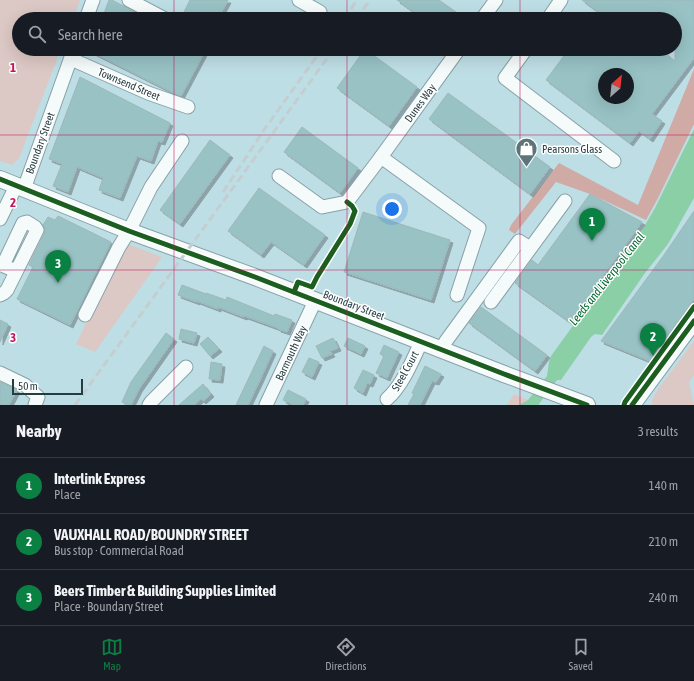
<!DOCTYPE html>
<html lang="en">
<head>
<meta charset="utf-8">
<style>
  body { margin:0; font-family:"Asap Condensed",sans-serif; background:#20242c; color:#f1f3f6 }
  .compass { position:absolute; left:598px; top:68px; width:36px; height:36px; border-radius:50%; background:#171b24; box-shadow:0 4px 16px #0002; rotate:27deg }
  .scale { position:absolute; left:12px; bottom:10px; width:71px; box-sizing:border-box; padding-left:4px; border:2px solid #253d42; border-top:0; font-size:11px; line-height:14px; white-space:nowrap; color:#253d42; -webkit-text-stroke:3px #fff; paint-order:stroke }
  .you { position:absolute; left:392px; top:209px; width:14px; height:14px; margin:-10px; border:3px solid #fff; border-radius:50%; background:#1a73e8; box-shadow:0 0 0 6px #1a73e833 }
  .badge { display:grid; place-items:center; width:26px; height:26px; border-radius:50%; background:#0b8043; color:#fff; font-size:13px; font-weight:700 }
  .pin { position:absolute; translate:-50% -33px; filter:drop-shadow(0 1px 2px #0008) }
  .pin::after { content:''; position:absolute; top:21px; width:14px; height:12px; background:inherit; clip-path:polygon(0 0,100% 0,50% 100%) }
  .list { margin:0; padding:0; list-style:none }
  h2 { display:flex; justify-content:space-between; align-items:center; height:52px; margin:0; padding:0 16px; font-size:17px }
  h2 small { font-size:13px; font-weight:400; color:#9ea1a6 }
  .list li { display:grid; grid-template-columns:26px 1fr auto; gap:12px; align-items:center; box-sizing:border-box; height:56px; padding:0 16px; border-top:1px solid #363941 }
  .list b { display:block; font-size:15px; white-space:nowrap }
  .list p { margin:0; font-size:13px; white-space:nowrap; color:#9ea1a6 }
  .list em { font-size:13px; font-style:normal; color:#9ea1a6 }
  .icon { flex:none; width:22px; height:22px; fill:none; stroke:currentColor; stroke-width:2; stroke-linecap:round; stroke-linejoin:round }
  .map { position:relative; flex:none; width:694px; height:405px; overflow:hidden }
  .search { position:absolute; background:#171b24; box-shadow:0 4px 16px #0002; left:12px; right:12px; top:12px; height:44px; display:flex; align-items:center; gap:10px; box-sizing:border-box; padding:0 14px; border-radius:22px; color:#9ea1a6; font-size:15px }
  .sheet { height:220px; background:#171b24 }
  nav { display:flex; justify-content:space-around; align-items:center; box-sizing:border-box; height:56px; border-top:1px solid #363941; background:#171b24; font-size:11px; color:#9ea1a6 }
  nav a { display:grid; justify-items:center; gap:2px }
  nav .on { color:#0b8043 }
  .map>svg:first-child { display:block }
</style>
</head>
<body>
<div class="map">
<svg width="694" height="405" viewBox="0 0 694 405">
  <defs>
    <filter id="shadow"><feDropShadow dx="3" dy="3" stdDeviation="0" flood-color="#0004"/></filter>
  </defs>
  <rect width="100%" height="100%" fill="#bedee5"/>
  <g fill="#dcc8c4">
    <path d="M0,0H80L73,19H19V49H61L19,158L12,165L0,161Z"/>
    <path d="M125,243L162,257L95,352L76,344Z"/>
    <path d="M694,341V375L689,382L694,405H652V400L659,388Z"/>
    <path d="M514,394L528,400L519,405H507Z"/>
  </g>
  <path fill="#d0aaa4" d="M694,69V124L657,200L646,220L590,194L556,182L515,234L509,230L511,225L559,163L638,205Z"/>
  <path fill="#8acfa5" d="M694,129V198L668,244L645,273L602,335L595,334L591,337L561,380H557L539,404L540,405H519L528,400L547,376L549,362L551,356L641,232L655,208Z"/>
  <g fill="#98c2c4" stroke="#9eb8ba" fill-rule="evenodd" filter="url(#shadow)">
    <path d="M109,0H112L148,19H102Z"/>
    <path d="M190,0H228L218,19H197L184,12Z"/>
    <path d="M397,0H439L466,19H424Z"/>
    <path d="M582,0H694V58L652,114L662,121L650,139L639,131L630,143L546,80L569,49H660L675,61V19H591L597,11ZM604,74H628V98H604Z"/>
    <path d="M86,49H206L181,96L174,93Z"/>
    <path d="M365,49L417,87L389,126L337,88Z"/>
    <path d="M80,77L170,123L162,142L158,141L151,161L137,156L120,198L99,190L103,178L77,167L68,192L53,186L62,164L49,159Z"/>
    <path d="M448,93L550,167L530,194L429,119Z"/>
    <path d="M302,127L358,168L340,193L284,152Z"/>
    <path d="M210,140L230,155L180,224L160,210Z"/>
    <path d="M259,188L325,235L304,265L271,242L261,255L228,231Z"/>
    <path d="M590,194L642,222L570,322L515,283L532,260L538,265Z"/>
    <path d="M694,211V299L650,361L601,341L664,255Z"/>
    <path d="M363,212L450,240L431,300L344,272Z"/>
    <path d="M58,216L111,242L70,325L17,299L33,267L29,265L44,234L45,229L43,225L48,217L55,220Z"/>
    <path d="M182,285L206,294V293L226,300L227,297L274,316L275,314L292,320L287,332L278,329V328L245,316L244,317L218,307V309L197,301V302L178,295Z"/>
    <path d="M481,307L547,355L535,371L469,323Z"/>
    <path d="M0,320L8,324L0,342Z"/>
    <path d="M181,329L197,333L194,343L179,339Z"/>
    <path d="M166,333L174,339L139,389L131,405H127L122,402L131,382Z"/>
    <path d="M208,337L219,349L210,356L200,344Z"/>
    <path d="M333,338L338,348L330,351L332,354L322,358L316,346Z"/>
    <path d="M348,338L365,346L361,354L344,346Z"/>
    <path d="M384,345L399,352L387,378L376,373L384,356L380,354Z"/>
    <path d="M264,346L273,351L260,380L248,405H236Z"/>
    <path d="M309,358L319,362L312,377L302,372Z"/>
    <path d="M211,362L222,364L220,380L209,379Z"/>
    <path d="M425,366L441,374L436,382L432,381L420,405H408L414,394L412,393Z"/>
    <path d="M363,370L374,375L370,384L367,383L363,393L354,388Z"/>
    <path d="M0,382L17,390L9,405H0Z"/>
    <path d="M203,384L211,394L203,401L201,399L194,405H179Z"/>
    <path d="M288,390L306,399L303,405H294L283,400Z"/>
  </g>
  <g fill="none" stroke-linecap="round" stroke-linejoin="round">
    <defs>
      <g id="minor">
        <path d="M129,0L165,19"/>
        <path d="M299,0L320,12"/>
        <path d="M86,19L93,0"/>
        <path d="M482,19L496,0"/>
        <path d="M548,19L561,0"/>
        <path d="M526,49L505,78L614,161"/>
        <path d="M71,59L148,93L188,107"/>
        <path d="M381,157L479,228L457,295"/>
        <path d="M279,176L322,207L347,202L381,157L459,49"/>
        <path d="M24,189L74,49"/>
        <path d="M0,219L16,186"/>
        <path d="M0,295L4,293L7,290L37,230L35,227L27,222L23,223L4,263V266L16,271"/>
        <path d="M491,302L565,201"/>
        <path d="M85,315L119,247L129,231L151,187L182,141"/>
        <path d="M441,350L446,341L519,241L530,248"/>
        <path d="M0,373L25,385L38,397L35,405"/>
        <path d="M387,399C402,386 413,360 421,342"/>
        <path d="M149,405L151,402L186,367"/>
        <path d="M266,405L315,301"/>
      </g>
      <g id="major">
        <path d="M0,179L129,231L255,277L504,374L587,405"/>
        <path d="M632,405L694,321"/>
      </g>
    </defs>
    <use href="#minor" stroke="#88a1a6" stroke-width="15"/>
    <use href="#major" stroke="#88a1a6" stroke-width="18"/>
    <use href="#minor" stroke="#f5fafb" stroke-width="13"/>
    <use href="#major" stroke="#f5fafb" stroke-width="16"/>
    <g stroke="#c4ced0" stroke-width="3" stroke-dasharray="8 4" stroke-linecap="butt">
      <path d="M344,19L357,0"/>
      <path d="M356,19L370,0"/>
      <path d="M223,192L266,127L322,49"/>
      <path d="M75,405L334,49"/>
    </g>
    <defs>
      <g id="cycleway">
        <path d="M0,179L129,231L255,277L504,374L587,405"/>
        <path d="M294,292L298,282L312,287L317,277L350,224L355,211L352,206L347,202"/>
        <path d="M624,405L625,402L694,307"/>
        <path d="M632,405L694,321"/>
      </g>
    </defs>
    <use href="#cycleway" stroke="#fff" stroke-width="8"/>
    <use href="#cycleway" stroke="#1b5e20" stroke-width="5"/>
  </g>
  <path fill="none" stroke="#c2185b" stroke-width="1" stroke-opacity="0.55" d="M174,0V19M347,0V19M520,0V19M174,49V405M347,49V405M520,49V405M0,135H694M0,270H694"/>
  <defs>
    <symbol id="shop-pin" viewBox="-11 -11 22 30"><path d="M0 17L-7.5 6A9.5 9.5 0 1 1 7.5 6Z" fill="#5b757b" stroke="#fff"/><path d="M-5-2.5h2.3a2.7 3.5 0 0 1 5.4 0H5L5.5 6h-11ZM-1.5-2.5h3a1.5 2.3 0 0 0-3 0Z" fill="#fff"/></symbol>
  </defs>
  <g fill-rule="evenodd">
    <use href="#shop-pin" x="514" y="136" width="25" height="34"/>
  </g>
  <g text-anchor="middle" stroke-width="3" stroke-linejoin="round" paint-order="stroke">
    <g font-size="11" fill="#253d42" stroke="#fff">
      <text transform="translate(129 84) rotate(23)" y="4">Townsend Street</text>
      <text transform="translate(420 103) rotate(-54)" y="4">Dunes Way</text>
      <text transform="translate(40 143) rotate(-70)" y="4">Boundary Street</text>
      <text transform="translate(354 305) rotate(21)" y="4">Boundary Street</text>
      <text transform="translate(291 353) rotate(-65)" y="4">Barmouth Way</text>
      <text transform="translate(405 371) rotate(-61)" y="4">Steel Court</text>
    </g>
    <g font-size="11" fill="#253d42" stroke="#fff" text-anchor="start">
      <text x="542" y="153">Pearsons Glass</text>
    </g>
    <g font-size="12" font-style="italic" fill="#076a32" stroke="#fff">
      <text transform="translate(607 279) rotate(-52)" y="4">Leeds and Liverpool Canal</text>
    </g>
  </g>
  <g font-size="13" text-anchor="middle" font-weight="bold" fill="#c2185b" stroke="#fff" stroke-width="3" stroke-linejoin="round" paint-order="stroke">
    <text x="13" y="72">1</text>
    <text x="13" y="207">2</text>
    <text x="13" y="342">3</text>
  </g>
</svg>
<svg class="compass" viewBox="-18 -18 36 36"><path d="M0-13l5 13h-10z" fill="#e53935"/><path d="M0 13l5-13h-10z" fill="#9ea1a6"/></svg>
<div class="scale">50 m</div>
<div class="you"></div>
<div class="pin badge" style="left:592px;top:241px">1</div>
<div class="pin badge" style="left:653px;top:356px">2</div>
<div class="pin badge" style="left:58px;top:283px">3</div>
<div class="search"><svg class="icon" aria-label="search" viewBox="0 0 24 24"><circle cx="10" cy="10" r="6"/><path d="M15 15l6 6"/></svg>Search here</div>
</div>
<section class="sheet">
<h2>Nearby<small>3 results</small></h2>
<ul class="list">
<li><span class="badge">1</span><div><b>Interlink Express</b><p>Place</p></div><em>140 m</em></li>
<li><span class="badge">2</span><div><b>VAUXHALL ROAD/BOUNDRY STREET</b><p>Bus stop · Commercial Road</p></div><em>210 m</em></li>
<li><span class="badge">3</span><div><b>Beers Timber &amp; Building Supplies Limited</b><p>Place · Boundary Street</p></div><em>240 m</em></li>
</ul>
</section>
<nav>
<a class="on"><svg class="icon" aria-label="map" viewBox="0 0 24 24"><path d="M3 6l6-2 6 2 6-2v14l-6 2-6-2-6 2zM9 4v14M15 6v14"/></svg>Map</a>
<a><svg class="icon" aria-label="directions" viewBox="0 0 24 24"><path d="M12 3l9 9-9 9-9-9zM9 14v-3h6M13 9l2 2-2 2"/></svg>Directions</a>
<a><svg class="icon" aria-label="saved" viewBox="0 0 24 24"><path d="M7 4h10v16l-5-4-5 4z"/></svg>Saved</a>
</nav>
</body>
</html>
